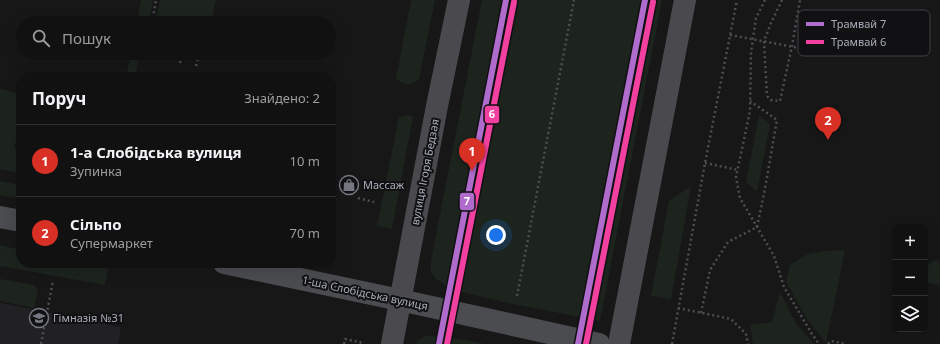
<!DOCTYPE html>
<html lang="uk">
<head>
<meta charset="utf-8">
<style>
  body { margin:0; font-family:"Noto Sans",sans-serif; background:#1e1f1f; color:#f1f3f6 }
  .controls { position:absolute; right:12px; bottom:12px; display:grid; overflow:hidden; border-radius:8px; box-shadow:0 4px 16px #0002 }
  .controls button { width:36px; height:36px; display:grid; place-items:center; padding:0; border:0; border-bottom:1px solid #303131; background:#111; color:#f1f3f6; font:20px sans-serif }
  .you { position:absolute; left:496px; top:235px; width:14px; height:14px; margin:-10px; border:3px solid #fff; border-radius:50%; background:#1a73e8; box-shadow:0 0 0 6px #1a73e833 }
  .badge { display:grid; place-items:center; width:26px; height:26px; border-radius:50%; background:#d93025; color:#fff; font-size:13px; font-weight:700 }
  .pin { position:absolute; translate:-50% -33px; filter:drop-shadow(0 1px 2px #0008) }
  .pin::after { content:''; position:absolute; top:21px; width:14px; height:12px; background:inherit; clip-path:polygon(0 0,100% 0,50% 100%) }
  .list { margin:0; padding:0; list-style:none }
  h2 { display:flex; justify-content:space-between; align-items:center; height:52px; margin:0; padding:0 16px; font-size:17px }
  h2 small { font-size:13px; font-weight:400; color:#9c9d9f }
  .list li { display:grid; grid-template-columns:26px 1fr auto; gap:12px; align-items:center; box-sizing:border-box; height:72px; padding:0 16px; border-top:1px solid #303131 }
  .list b { display:block; font-size:15px; white-space:nowrap }
  .list p { margin:0; font-size:13px; white-space:nowrap; color:#9c9d9f }
  .list em { font-size:13px; font-style:normal; color:#9c9d9f }
  .icon { flex:none; width:22px; height:22px; fill:none; stroke:currentColor; stroke-width:2; stroke-linecap:round; stroke-linejoin:round }
  .map { position:relative; flex:none; width:940px; height:344px; overflow:hidden }
  .search { position:absolute; background:#111; box-shadow:0 4px 16px #0002; left:16px; top:16px; width:320px; height:44px; display:flex; align-items:center; gap:10px; box-sizing:border-box; padding:0 14px; border-radius:22px; color:#9c9d9f; font-size:15px }
  .panel { position:absolute; background:#111; box-shadow:0 4px 16px #0002; left:16px; top:72px; width:320px; height:196px; border-radius:16px }
  .map>svg:first-child { display:block }
</style>
</head>
<body>
<div class="map">
<svg width="940" height="344" viewBox="0 0 940 344">
  <rect width="100%" height="100%" fill="#171717"/>
  <path fill="#212123" d="M0,303L121,327L118,344H0Z"/>
  <g fill="#1d241e">
    <path d="M141,0H153L149,23H137Z"/>
    <path d="M160,0H216L211,23H155Z"/>
    <path d="M411,0H435L419,79C409,87 407,86 396,79Z"/>
    <path d="M482,0H662L600,321L508,303L454,290L436,279L431,272V261L433,250Z"/>
    <path d="M131,53H140L135,77H126Z"/>
    <path d="M0,89L21,94V124L14,148L21,150V173L0,169Z"/>
    <path d="M409,115L413,117L392,229L377,226L399,117Z"/>
    <path d="M759,115L770,124L757,192L746,182Z"/>
    <path d="M0,181L21,185V199L0,195Z"/>
    <path d="M691,186L671,299L651,296L669,201Z"/>
    <path d="M0,245L21,250V263H85L108,268L105,285L0,266Z"/>
    <path d="M845,250L826,343L807,319L786,282L790,265L808,254L824,251Z"/>
    <path d="M934,260L940,261V285L925,282V268Z"/>
    <path d="M0,279L34,285L38,290L34,308L0,301Z"/>
    <path d="M780,292L797,325L814,344H753L750,325L772,322Z"/>
    <path d="M425,336C447,336 464,340 485,344H416L417,341Z"/>
  </g>
  <g fill="none" stroke-linecap="round" stroke-linejoin="round">
    <g stroke="#4d4e52" stroke-width="2.5" stroke-dasharray="2 3" stroke-linecap="butt">
      <path d="M765,0L756,18L751,52L750,111L736,177L740,198L774,256L784,287L812,334L819,344"/>
      <path d="M782,0L771,23L764,41L765,61L767,96L771,100L780,101L792,46L800,0"/>
      <path d="M152,23L156,0"/>
      <path d="M730,35L799,48"/>
      <path d="M152,53L157,58"/>
      <path d="M180,63L182,53"/>
      <path d="M196,66L199,53"/>
      <path d="M705,163L738,170"/>
      <path d="M358,198L374,202"/>
      <path d="M517,296L574,0"/>
      <path d="M678,308L731,319L746,334L748,344"/>
      <path d="M701,313L710,270L728,242L757,227L764,194L777,120L750,101"/>
      <path d="M41,344L53,281"/>
      <path d="M344,344L345,339L363,343"/>
      <path d="M672,344L705,163L737,0"/>
      <path d="M828,344L831,341L846,344"/>
    </g>
    <g stroke="#4b4c50" stroke-width="22">
      <path d="M0,217L21,221"/>
      <path d="M224,263L400,300L599,344"/>
    </g>
    <g stroke="#4a4a4e" stroke-width="22">
      <path d="M392,344L437,106L459,0"/>
      <path d="M619,344L685,0"/>
    </g>
    <defs>
      <g id="tram-1">
        <path d="M439,344L506,0"/>
        <path d="M578,344L645,0"/>
      </g>
      <g id="tram-2">
        <path d="M447,344L514,2"/>
        <path d="M586,344L653,2"/>
      </g>
    </defs>
    <use href="#tram-1" stroke="#111113" stroke-width="9"/>
    <use href="#tram-2" stroke="#111113" stroke-width="9"/>
    <use href="#tram-1" stroke="#b06ccc" stroke-width="6"/>
    <use href="#tram-2" stroke="#f240a1" stroke-width="6"/>
  </g>
  <defs>
    <symbol id="shop-ring" viewBox="-11 -11 22 22"><circle r="9.5" fill="#111113" stroke="#757880" stroke-width="1.5"/><path d="M-5-2.5h2.3a2.7 3.5 0 0 1 5.4 0H5L5.5 6h-11ZM-1.5-2.5h3a1.5 2.3 0 0 0-3 0Z" fill="#757880"/></symbol>
    <symbol id="school-ring" viewBox="-11 -11 22 22"><circle r="9.5" fill="#111113" stroke="#757880" stroke-width="1.5"/><path d="M0-5L7-2L0 1L-7-2ZM-4 1L0 2.5L4 1V4Q0 6-4 4Z" fill="#757880"/></symbol>
  </defs>
  <g fill-rule="evenodd">
    <use href="#shop-ring" x="338" y="174" width="22" height="22"/>
    <use href="#school-ring" x="28" y="307" width="22" height="22"/>
  </g>
  <g text-anchor="middle" stroke-width="4" stroke-linejoin="round" paint-order="stroke">
    <g font-size="11" fill="#a8adb8" stroke="#111113">
      <text transform="translate(425 172) rotate(-79)" y="4">вулиця Ігоря Бедзая</text>
      <text transform="translate(365 293) rotate(12)" y="4">1-ша Слобідська вулиця</text>
    </g>
    <g font-size="11" fill="#a8adb8" stroke="#111113" text-anchor="start">
      <text x="363" y="189">Массаж</text>
      <text x="53" y="322">Гімназія №31</text>
    </g>
  </g>
  <rect x="798" y="10" width="132" height="46" rx="6" fill="#111113" stroke="#3e4045" stroke-width="1"/>
  <rect x="806" y="22" width="18" height="4" fill="#b06ccc"/>
  <rect x="806" y="40" width="18" height="4" fill="#f240a1"/>
  <g font-size="11" fill="#a8adb8">
    <text x="831" y="28">Трамвай 7</text>
    <text x="831" y="46">Трамвай 6</text>
  </g>
  <g stroke="#111113" stroke-width="1.5">
    <rect x="484" y="105" width="16" height="19" rx="4" fill="#f240a1"/>
    <rect x="459" y="192" width="16" height="19" rx="4" fill="#b06ccc"/>
  </g>
  <g font-size="11" text-anchor="middle" font-weight="bold" fill="#fff">
    <text x="492" y="118">6</text>
    <text x="467" y="205">7</text>
  </g>
</svg>
<div class="controls">
<button>+</button>
<button>−</button>
<button><svg class="icon" aria-label="layers" viewBox="0 0 24 24"><path d="M12 4l9 5-9 5-9-5zM3 14l9 5 9-5"/></svg></button>
</div>
<div class="you"></div>
<div class="pin badge" style="left:472px;top:171px">1</div>
<div class="pin badge" style="left:828px;top:140px">2</div>
<div class="search"><svg class="icon" aria-label="search" viewBox="0 0 24 24"><circle cx="10" cy="10" r="6"/><path d="M15 15l6 6"/></svg>Пошук</div>
<section class="panel">
<h2>Поруч<small>Знайдено: 2</small></h2>
<ul class="list">
<li><span class="badge">1</span><div><b>1-а Слобідська вулиця</b><p>Зупинка</p></div><em>10 m</em></li>
<li><span class="badge">2</span><div><b>Сільпо</b><p>Супермаркет</p></div><em>70 m</em></li>
</ul>
</section>
</div>
</body>
</html>
